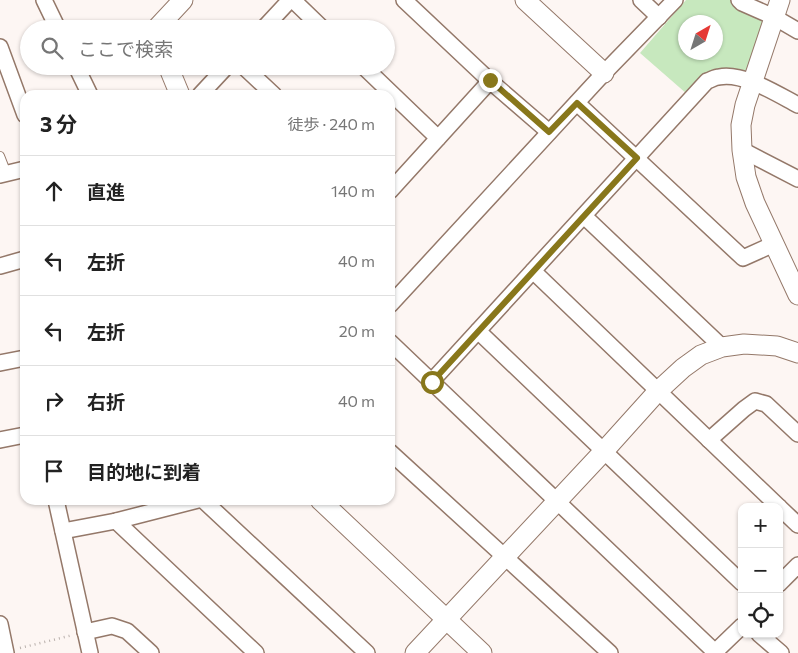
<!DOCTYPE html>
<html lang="ja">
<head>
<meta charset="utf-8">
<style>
  body { margin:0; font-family:Commissioner,"Noto Sans JP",sans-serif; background:#f2f2f2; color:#222 }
  .controls { position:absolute; right:15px; bottom:15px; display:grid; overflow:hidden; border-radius:10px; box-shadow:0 1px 4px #0004 }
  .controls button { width:45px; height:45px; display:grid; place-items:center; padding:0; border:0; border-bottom:1px solid #e0e0e0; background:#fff; color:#222; font:25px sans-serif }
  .compass { position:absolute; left:678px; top:15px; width:45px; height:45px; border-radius:50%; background:#fff; box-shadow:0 1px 4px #0004; rotate:39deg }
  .stop { position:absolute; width:15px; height:15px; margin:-11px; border:4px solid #88771b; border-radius:50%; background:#fff }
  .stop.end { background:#88771b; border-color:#fff; box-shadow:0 1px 5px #0008 }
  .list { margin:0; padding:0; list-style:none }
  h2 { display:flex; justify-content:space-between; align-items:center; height:65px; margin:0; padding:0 20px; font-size:21px }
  h2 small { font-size:16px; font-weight:400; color:#767676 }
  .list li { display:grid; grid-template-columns:32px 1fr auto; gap:15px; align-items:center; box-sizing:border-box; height:70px; padding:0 20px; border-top:1px solid #e0e0e0 }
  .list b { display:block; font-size:19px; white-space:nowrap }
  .list em { font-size:16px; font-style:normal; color:#767676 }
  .icon { flex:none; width:28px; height:28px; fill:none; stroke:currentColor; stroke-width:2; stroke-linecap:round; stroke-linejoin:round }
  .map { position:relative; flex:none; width:798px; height:653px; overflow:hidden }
  .search { position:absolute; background:#fff; box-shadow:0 1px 4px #0004; left:20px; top:20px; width:375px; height:55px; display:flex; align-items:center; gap:12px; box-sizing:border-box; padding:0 18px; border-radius:28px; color:#767676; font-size:19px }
  .panel { position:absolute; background:#fff; box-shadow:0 1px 4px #0004; left:20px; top:90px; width:375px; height:415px; border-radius:15px }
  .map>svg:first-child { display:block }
</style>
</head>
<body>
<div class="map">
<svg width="798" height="653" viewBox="0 0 798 653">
  <rect width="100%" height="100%" fill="#fdf6f3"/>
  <path fill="#c7e8be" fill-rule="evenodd" d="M686,0H732L760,17L763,25L748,69L687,94L640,53ZM686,22H716V52H686Z"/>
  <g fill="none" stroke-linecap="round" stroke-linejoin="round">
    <defs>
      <path id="service" d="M0,156L7,174"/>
      <g id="minor">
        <path d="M44,0L58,29"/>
        <path d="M293,0L323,29"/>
        <path d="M404,0L490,81L549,132"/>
        <path d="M641,0L659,17"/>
        <path d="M739,0L742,3L774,17L798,31"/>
        <path d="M263,29L290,0"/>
        <path d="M0,47L25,115"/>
        <path d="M76,66L90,95"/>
        <path d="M243,66L274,95"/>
        <path d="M363,66L438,138"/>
        <path d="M200,95L227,66"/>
        <path d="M577,103L743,258L774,244"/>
        <path d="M742,150L798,179"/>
        <path d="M0,175L25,169"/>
        <path d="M390,191L490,81"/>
        <path d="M584,216L722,347"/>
        <path d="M0,266L25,259"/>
        <path d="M533,271L779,507"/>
        <path d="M390,305L604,73L675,0"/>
        <path d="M478,331L742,583"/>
        <path d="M390,342L715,652"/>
        <path d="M0,363L25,358"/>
        <path d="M431,382L707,81C711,80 715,77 719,77C743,72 777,94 798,105"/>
        <path d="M0,440L25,435"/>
        <path d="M709,440L744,409L755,401L766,404L798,434"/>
        <path d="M390,452L610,653"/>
        <path d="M56,500L90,653"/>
        <path d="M203,500L367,653"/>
        <path d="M779,507L798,525"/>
        <path d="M116,521L256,653"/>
        <path d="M63,531L116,521L198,500"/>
        <path d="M779,584L798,565"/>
        <path d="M0,624L6,653"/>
        <path d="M85,632L112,626L127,631L151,653"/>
        <path d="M759,634L781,653"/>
        <path d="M714,653L742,626"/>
      </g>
      <g id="tertiary">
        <path d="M525,0L604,73"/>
        <path d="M780,0L745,105L741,125L742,150L746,177L755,203L798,295"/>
        <path d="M156,29L183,0"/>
        <path d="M168,66L180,95"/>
        <path d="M320,500L482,653"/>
        <path d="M415,653L604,451L658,391L683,368L701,355L722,347L744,344L777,346L798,353"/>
      </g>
    </defs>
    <use href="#service" stroke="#947869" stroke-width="10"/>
    <use href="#minor" stroke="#947869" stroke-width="18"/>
    <use href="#tertiary" stroke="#947869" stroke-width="21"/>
    <path stroke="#b9b0ac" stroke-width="2.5" stroke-dasharray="1 4" stroke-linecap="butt" d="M20,648L73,635"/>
    <use href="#service" stroke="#fff" stroke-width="8"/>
    <use href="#minor" stroke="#fff" stroke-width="15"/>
    <use href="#tertiary" stroke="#fff" stroke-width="19"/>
  </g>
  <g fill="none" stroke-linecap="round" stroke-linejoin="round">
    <path stroke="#88771b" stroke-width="6" d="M432,382L637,158L577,103L549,132L490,80"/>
  </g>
</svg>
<div class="controls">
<button>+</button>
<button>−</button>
<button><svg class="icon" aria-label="locate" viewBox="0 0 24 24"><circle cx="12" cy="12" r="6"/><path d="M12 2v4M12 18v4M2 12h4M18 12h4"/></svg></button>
</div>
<svg class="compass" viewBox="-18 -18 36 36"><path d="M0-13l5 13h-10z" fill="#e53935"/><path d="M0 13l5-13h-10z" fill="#767676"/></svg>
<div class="stop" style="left:432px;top:382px"></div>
<div class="stop end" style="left:490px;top:80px"></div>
<div class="search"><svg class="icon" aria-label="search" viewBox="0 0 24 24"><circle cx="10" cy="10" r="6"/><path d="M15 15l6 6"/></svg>ここで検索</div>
<section class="panel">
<h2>3 分<small>徒歩 · 240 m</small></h2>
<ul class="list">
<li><svg class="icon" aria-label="ahead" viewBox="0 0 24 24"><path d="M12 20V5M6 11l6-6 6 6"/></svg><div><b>直進</b></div><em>140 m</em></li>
<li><svg class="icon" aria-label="left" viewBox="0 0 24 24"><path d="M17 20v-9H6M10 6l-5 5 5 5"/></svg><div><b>左折</b></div><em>40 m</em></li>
<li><svg class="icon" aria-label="left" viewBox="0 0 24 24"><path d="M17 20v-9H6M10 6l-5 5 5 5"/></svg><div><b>左折</b></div><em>20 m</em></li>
<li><svg class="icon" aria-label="right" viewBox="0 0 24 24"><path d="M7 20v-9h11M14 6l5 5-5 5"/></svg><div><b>右折</b></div><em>40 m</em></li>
<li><svg class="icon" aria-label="arrive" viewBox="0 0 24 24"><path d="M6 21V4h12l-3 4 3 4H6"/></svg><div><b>目的地に到着</b></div></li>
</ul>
</section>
</div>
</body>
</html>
